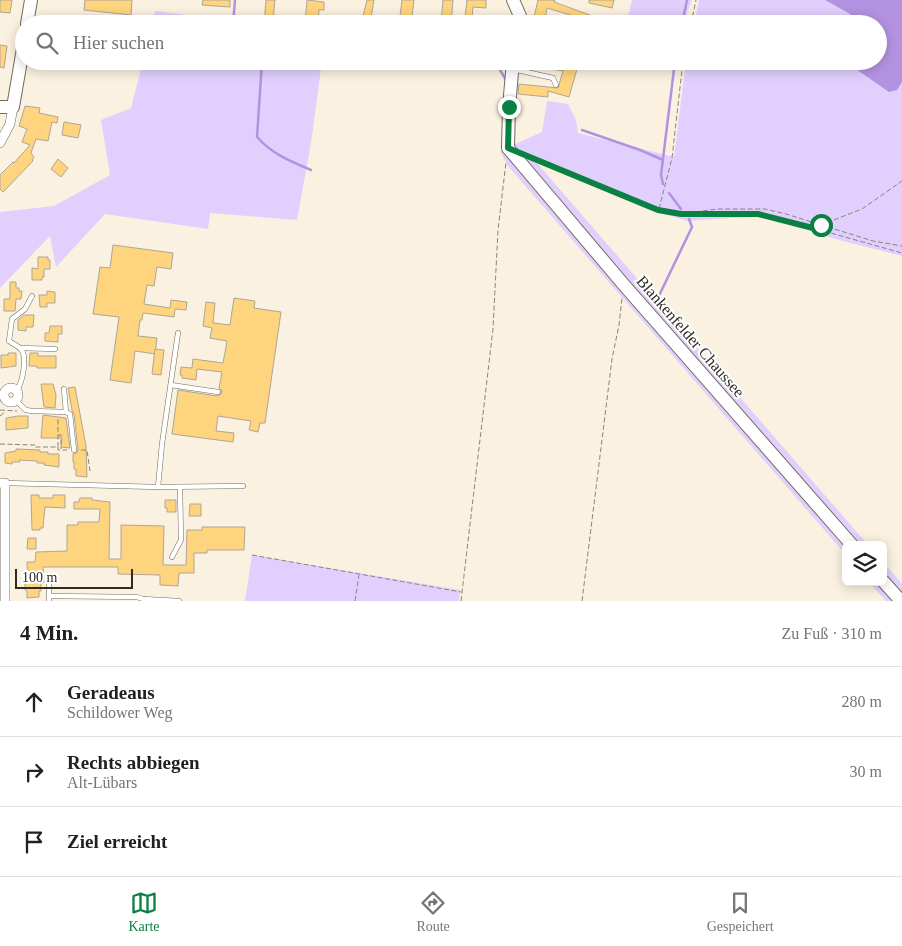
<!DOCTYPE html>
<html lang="de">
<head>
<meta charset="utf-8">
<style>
  body { margin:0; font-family:"Times New Roman",serif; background:#f6f6f6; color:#202124 }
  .controls { position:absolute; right:15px; bottom:15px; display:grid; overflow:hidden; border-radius:8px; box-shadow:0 2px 12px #0003 }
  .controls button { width:45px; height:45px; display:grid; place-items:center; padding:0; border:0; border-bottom:1px solid #e0e0e0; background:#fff; color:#202124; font:25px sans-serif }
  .scale { position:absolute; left:15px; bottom:12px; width:118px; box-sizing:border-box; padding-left:5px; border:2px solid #2e2b24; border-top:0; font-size:14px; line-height:18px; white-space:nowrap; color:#2e2b24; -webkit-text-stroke:4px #fff; paint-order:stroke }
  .stop { position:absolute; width:15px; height:15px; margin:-11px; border:4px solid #0b8043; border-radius:50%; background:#fff }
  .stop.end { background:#0b8043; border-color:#fff; box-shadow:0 1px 5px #0008 }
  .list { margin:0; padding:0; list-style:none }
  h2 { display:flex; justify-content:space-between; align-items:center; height:65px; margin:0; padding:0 20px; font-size:21px }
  h2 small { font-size:16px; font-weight:400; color:#757577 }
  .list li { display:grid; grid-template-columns:32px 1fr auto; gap:15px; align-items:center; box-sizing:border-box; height:70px; padding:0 20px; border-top:1px solid #e0e0e0 }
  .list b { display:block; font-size:19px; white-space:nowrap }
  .list p { margin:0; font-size:16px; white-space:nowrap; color:#757577 }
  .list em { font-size:16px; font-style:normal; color:#757577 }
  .icon { flex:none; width:28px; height:28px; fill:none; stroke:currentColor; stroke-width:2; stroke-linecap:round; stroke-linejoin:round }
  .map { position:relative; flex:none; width:902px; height:601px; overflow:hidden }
  .search { position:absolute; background:#fff; box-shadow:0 2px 12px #0003; left:15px; right:15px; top:15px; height:55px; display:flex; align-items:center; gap:12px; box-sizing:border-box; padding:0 18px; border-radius:28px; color:#757577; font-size:19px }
  .sheet { height:275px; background:#fff }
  nav { display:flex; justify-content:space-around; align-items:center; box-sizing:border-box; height:70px; border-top:1px solid #e0e0e0; background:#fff; font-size:14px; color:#757577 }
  nav a { display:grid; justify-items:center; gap:2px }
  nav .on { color:#0b8043 }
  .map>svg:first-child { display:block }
</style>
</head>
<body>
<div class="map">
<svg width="902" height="601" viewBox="0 0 902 601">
  <rect width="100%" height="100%" fill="#faf1e0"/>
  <g fill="#e1d0fd">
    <path d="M632,0H692L683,24H626Z"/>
    <path d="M699,0H825L850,14L856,24H694Z"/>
    <path d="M155,11L254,23V24H230L224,20H217L213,24H152Z"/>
    <path d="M143,61H322L311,143L297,220L210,213L208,229L105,214L56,267L50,236L0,288V212L54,206L110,175L101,120L131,108Z"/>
    <path d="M686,61H853V67L897,89L902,82V256L835,239L799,226L759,216L687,221L645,208L537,163L868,545H846V555L508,166L500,151L542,132L547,101L568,104L576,120L578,133L674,157Z"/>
    <path d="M252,555L460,590L459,601H245Z"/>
    <path d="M883,562L902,584V601H886L869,582H883Z"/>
  </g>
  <path fill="#b393e1" d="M825,0H902V82L897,90L889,92L853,67V61H878V24H856L850,14Z"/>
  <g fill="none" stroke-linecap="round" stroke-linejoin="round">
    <g stroke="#b393e1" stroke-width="2.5">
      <path d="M233,24L235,0"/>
      <path d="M682,24L687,0"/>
      <path d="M262,61L257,137C272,154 290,161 311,170"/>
      <path d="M493,61L497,65L506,80"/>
      <path d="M460,65L469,61"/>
      <path d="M582,130L640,150L663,160"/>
      <path d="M663,184L661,175L675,61"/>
      <path d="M669,193L681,209"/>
      <path d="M655,304L692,227L689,219"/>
    </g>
  </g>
  <g fill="#fed47e" stroke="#aea696">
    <path d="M0,0H12L10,13L0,12Z"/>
    <path d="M85,0H132L131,15L84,10Z"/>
    <path d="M203,0H230V7L202,5Z"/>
    <path d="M266,0H275L273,20H272L271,24H264Z"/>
    <path d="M307,0L324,2V10H319L318,22L316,21V24H305Z"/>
    <path d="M367,0H374L370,24H361Z"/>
    <path d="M402,0H414L411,24H399Z"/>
    <path d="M443,0H453L451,24H441Z"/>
    <path d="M467,0H486V8L473,7L472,18H465Z"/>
    <path d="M538,0H555L554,2L598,18L597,23L547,8L545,19L534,17Z"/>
    <path d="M589,0H614L612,8L589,3Z"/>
    <path d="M0,45L7,46L4,68L0,67Z"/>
    <path d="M524,61H557L577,69L569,97L548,91V97L518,94L519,84L558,88L563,71L524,64Z"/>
    <path d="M25,106L40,108L39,113L58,117L57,123L52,122L48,141L36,139L31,153L34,157L32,160L33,161L3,192L0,189V175L13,162L14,163L30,145L22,142L27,129L19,126Z"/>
    <path d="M64,122L81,125L78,138L62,135Z"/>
    <path d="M58,159L68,168L61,177L51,169Z"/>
    <path d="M113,245L173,253L171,269L157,267L154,286L147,285L144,304L170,308L171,300L187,302L186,310L175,309L174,317L143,313L142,320H140L138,336L157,338L155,354L135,351L131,383L110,380L119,317L93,314L100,267L110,268Z"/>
    <path d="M38,257H48V260H50V269H44V277H42V280H32V268L38,269Z"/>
    <path d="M10,282H16V288H19V291H22L21,299H16L15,311H4V299H10Z"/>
    <path d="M47,291L55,292V303H47V307H40L39,295H47Z"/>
    <path d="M234,298L255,301L254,308L281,312L265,423H260L258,432L249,430L251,421L218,416L216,431L234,433L233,442L172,434L178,390L217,396L221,394L222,390L219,388L222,372L197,369L196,380L182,378V375H180L181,367L192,368L193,359L223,363L227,341L210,338L212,328L203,326L206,302L215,303L213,323L230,325Z"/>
    <path d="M24,315H34L33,327H26V331L18,330V320Z"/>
    <path d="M50,326H62V334H58V342L45,341V333H49Z"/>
    <path d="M155,349L164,350L161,375L152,374Z"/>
    <path d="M8,353H16V366L1,368V355H8Z"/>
    <path d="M30,353H38V356H56V368H37V366H29Z"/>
    <path d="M41,384H53L56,395L55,408L44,407Z"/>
    <path d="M75,387L86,446L87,477L76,476V469H74V462H73V454L77,453L78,450L74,414L72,410L68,388Z"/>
    <path d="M43,415L66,418L70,448L61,447L62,438H41Z"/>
    <path d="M28,416V428L6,430V418L18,416Z"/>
    <path d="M16,449L40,450V452H48V454H59V467L44,465V463H37V461L19,460L20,462H12V464L5,463V453L16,451Z"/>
    <path d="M31,495H39V498H53V495H65V508L45,507L43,528H40V530H32Z"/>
    <path d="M80,498H92V500L110,502L109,559H121V525L164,526L163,565H186L187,530H202V527H245L244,550H207V553H194V573H179L178,586L160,585V575L118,574V567H43L44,582H41V591H39V597L27,598V591L25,590V583H28L27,562H35L36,552L67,551V525H78V522H99L100,509H74V502H79Z"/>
    <path d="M165,500H176V512H167V508H165Z"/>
    <path d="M190,504H201V516H189Z"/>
    <path d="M28,538H36V549H27Z"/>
  </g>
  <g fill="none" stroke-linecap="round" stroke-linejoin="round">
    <defs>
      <g id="lane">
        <path d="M513,69L553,78L556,85"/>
        <path d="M20,348L55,349"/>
        <path d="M171,385L218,392"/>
        <path d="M64,389L66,412"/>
        <path d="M16,391C23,383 28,355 20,348C16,345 13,344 9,341L12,319L25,309L32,296"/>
        <path d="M15,400L26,410L32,411L66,412L70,414L74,450"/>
        <path d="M5,483L158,487L243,486"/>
        <path d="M158,487L162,444L178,333"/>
        <path d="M172,557L181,540L180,487"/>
        <path d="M49,596L137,597L143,599L179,601"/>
        <path d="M49,601V584"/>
      </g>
      <g id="street">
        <path d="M0,143L10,124L13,107"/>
        <circle cx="11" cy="395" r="7"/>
        <path d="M0,483H5V601"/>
      </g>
      <g id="secondary">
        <path d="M513,0L520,16L519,24"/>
        <path d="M27,24L31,0"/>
        <path d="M513,61L509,107L508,148L624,285L852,545"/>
        <path d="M0,107H13L24,43"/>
        <path d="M883,581L901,601"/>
      </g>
    </defs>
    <use href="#lane" stroke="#726b5c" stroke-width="5.5"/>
    <use href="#street" stroke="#726b5c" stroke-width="10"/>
    <use href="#secondary" stroke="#726b5c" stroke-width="14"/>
    <g stroke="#8b8579" stroke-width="1" stroke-dasharray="5 2.5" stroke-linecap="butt">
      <path d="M691,24L696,0"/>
      <path d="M530,156L658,210L681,214H758L788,221L902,253"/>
      <path d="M659,209L672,158L683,61"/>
      <path d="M688,213L717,209H765L786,214L873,241L902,246"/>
      <path d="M813,228L862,209L902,181"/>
      <path d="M0,410L17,411"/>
      <path d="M0,416L5,412"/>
      <path d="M58,435H61V449"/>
      <path d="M0,444L35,445V447H58V450H67"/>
      <path d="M58,447V418"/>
      <path d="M81,450H87L90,471"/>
      <path d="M252,555L461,592"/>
      <path d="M355,601L359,575"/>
      <path d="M461,601L493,329L498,230L506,162"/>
      <path d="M582,601L612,359L619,325L622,298"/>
    </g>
    <use href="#lane" stroke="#fff" stroke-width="4.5"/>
    <use href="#street" stroke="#fff" stroke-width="9"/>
    <use href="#secondary" stroke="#fff" stroke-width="12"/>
  </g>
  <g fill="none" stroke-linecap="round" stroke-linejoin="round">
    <path stroke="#0b8043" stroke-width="6" d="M509,107L508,148L658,210L681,214H758L813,228L821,225"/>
  </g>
  <g text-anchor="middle" stroke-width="4" stroke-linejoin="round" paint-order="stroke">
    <g font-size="16" fill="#2e2b24" stroke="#fff">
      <text transform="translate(691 336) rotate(49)" y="6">Blankenfelder Chaussee</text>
    </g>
  </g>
</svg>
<div class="controls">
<button><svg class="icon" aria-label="layers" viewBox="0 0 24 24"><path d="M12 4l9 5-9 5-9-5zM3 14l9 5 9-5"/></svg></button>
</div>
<div class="scale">100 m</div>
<div class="stop" style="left:821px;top:225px"></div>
<div class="stop end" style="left:509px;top:107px"></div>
<div class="search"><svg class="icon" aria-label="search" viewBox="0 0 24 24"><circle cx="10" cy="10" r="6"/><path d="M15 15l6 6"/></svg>Hier suchen</div>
</div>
<section class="sheet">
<h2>4 Min.<small>Zu Fuß · 310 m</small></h2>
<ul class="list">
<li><svg class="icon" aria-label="ahead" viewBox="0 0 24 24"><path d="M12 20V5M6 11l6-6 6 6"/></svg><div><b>Geradeaus</b><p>Schildower Weg</p></div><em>280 m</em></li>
<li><svg class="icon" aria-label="right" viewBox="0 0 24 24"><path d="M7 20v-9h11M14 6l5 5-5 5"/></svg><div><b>Rechts abbiegen</b><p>Alt-Lübars</p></div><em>30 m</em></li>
<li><svg class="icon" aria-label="arrive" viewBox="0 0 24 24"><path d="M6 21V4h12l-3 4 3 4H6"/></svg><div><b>Ziel erreicht</b></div></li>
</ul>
</section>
<nav>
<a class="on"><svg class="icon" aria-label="map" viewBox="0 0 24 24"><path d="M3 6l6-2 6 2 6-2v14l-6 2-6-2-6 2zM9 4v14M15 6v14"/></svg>Karte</a>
<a><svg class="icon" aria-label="directions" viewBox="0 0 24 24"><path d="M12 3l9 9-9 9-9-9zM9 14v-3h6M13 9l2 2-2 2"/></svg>Route</a>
<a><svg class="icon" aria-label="saved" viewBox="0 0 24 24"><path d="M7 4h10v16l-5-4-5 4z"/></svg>Gespeichert</a>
</nav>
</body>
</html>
